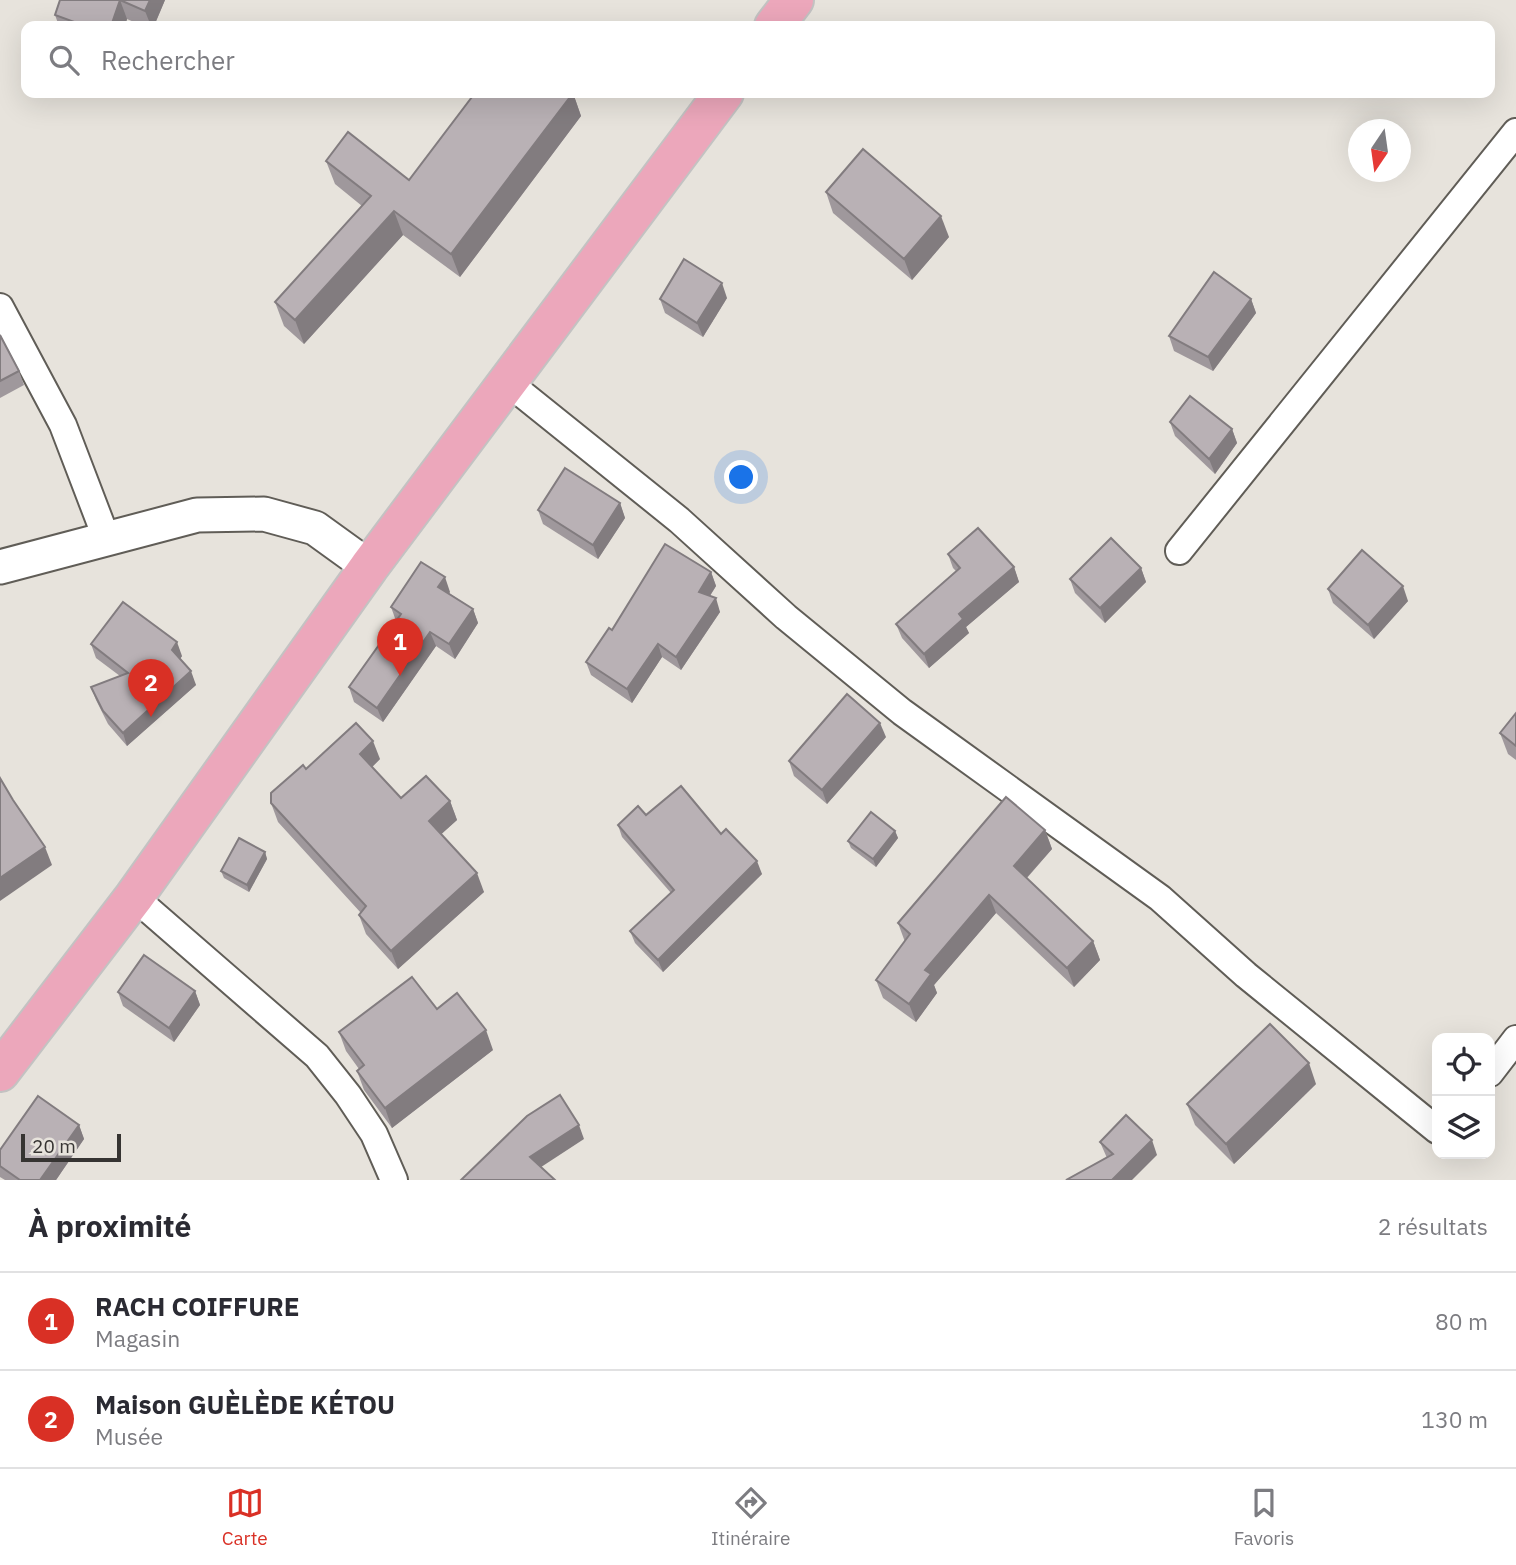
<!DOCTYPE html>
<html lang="fr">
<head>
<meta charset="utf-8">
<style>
  body { margin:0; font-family:"IBM Plex Sans",sans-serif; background:#f7f7f7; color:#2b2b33 }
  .controls { position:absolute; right:21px; bottom:21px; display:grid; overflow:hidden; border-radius:14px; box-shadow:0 7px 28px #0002 }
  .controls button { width:63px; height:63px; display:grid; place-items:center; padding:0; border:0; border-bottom:2px solid #e1e1e2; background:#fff; color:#2b2b33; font:35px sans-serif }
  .compass { position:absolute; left:1348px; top:119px; width:63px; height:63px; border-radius:50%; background:#fff; box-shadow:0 7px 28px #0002; rotate:193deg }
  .scale { position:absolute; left:21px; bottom:18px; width:100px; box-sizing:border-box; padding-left:7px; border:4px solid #363432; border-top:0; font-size:19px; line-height:24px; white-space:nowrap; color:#363432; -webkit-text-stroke:5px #e7e3dc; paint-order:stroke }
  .you { position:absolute; left:742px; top:478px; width:24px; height:24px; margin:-18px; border:5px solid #fff; border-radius:50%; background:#1a73e8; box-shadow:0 0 0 10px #1a73e833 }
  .badge { display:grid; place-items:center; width:46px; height:46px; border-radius:50%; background:#d93025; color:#fff; font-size:23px; font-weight:700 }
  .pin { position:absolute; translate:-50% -58px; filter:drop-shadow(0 2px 4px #0008) }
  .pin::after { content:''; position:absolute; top:37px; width:24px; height:21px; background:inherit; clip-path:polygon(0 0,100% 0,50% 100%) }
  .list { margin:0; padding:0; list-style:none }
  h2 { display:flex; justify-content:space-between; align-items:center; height:91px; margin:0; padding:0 28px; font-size:30px }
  h2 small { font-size:23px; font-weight:400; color:#7c7c81 }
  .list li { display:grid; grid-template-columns:46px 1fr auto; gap:21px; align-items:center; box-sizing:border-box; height:98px; padding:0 28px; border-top:2px solid #e1e1e2 }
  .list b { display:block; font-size:26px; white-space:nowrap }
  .list p { margin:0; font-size:23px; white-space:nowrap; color:#7c7c81 }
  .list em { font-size:23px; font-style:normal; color:#7c7c81 }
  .icon { flex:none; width:38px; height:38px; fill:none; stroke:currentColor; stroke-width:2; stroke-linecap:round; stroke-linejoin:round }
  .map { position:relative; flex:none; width:1516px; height:1180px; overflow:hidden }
  .search { position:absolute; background:#fff; box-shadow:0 7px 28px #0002; left:21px; right:21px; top:21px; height:77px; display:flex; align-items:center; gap:18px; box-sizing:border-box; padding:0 24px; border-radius:14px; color:#7c7c81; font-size:26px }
  .sheet { height:287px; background:#fff }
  nav { display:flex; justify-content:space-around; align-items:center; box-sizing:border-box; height:98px; border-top:2px solid #e1e1e2; background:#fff; font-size:19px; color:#7c7c81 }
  nav a { display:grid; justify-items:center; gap:4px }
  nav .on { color:#d93025 }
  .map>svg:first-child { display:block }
</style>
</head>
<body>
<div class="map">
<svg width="1516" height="1180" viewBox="0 0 1516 1180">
  <rect width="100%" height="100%" fill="#e7e3dc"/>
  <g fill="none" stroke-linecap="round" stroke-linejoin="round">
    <defs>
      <g id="minor">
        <path d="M0,307L63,425L107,540"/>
        <path d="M506,381L679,520L786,617L902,712L1160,898L1246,975L1437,1130"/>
        <path d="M1179,551L1516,132"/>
        <path d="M134,897L317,1056L348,1095L374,1134L394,1180"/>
        <path d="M1490,1073L1516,1039"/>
      </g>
      <path id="tertiary" d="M0,567L197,515L264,514L315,528L369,567"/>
      <g id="primary">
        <path d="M774,26L794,0"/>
        <path d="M0,1072L134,897L369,567L724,93"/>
      </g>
    </defs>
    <use href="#minor" stroke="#605d57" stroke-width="30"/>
    <use href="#tertiary" stroke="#605d57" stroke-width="37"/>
    <use href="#primary" stroke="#c3c2c2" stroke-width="42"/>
    <use href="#minor" stroke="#fff" stroke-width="26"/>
    <use href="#tertiary" stroke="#fff" stroke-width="33"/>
    <use href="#primary" stroke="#eca7bb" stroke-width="38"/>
  </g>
  <g fill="#9f989c">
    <path d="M60,0H165L154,26H143L127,19L125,26H59L55,15Z"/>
    <path d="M573,93L581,116L460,277L403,235L304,344L284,326L275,302L362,206L335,184L326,161L409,180Z"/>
    <path d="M826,192L949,237L912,280L833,213Z"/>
    <path d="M727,298L703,337L665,313L660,299Z"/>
    <path d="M1251,299L1256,313L1213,371L1174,351L1169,336Z"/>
    <path d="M0,335L19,371L24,385L0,398Z"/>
    <path d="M1170,422L1232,429L1237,443L1215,474L1175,436Z"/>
    <path d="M620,503L625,518L598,559L543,524L538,510Z"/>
    <path d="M948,554L1014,567L1019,582L966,627L969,633L929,668L902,638L896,624L956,571L953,568Z"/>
    <path d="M1141,568L1146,582L1105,623L1075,593L1070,579Z"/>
    <path d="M711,572L716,586L710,596L720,612L681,670L662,657L632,703L591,675L586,662L612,630Z"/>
    <path d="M1328,589L1408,601L1374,639L1333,603Z"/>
    <path d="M450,592L449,593L473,609L478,623L455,659L436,646L383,722L354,702L349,687L396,621L391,607Z"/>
    <path d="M91,644L182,656L180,659L196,685L127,746L108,724L96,700L91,687L120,676L96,658Z"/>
    <path d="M1516,713V760L1508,754L1500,733Z"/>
    <path d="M886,737L827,804L794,776L789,761Z"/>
    <path d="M380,759L372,767L401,798L450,801L457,820L441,834L484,892L398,969L366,934L359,915L361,913L278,822L271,803L306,769Z"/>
    <path d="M646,815L721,834L762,874L663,972L635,943L630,931L671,893L622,837L618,825Z"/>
    <path d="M1045,830L1052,849L1027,878L1093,941L1100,960L1074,987L996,913L934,985L937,993L916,1022L883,998L876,980L905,942L898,923Z"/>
    <path d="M895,831L898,838L876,867L851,848L848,841Z"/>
    <path d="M265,852L267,859L249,892L224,878L221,871Z"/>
    <path d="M195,991L200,1005L174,1042L123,1006L118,992Z"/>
    <path d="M339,1032L493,1050L392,1128L364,1090L357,1071L359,1069L346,1051Z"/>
    <path d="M1316,1084L1234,1164L1195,1125L1187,1104Z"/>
    <path d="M79,1125L84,1139L56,1180H5L0,1177V1150Z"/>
    <path d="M1100,1142L1157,1155L1107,1158Z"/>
  </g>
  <g fill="#827c7f">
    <path d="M120,0L127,19L125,26H111Z"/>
    <path d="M150,0H165L154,26H151L145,11Z"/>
    <path d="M573,93L581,116L460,277L451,254Z"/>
    <path d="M394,211L403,235L304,344L295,320Z"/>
    <path d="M941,216L949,237L912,280L904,259Z"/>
    <path d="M722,283L727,298L703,337L697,323Z"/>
    <path d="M1251,299L1256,313L1213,371L1208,357Z"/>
    <path d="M1232,429L1237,443L1215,474L1209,459Z"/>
    <path d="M620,503L625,518L598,559L593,545Z"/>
    <path d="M1014,567L1019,582L966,627L969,633L929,668L924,654L959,614Z"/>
    <path d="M1141,568L1146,582L1105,623L1100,608Z"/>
    <path d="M711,572L716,586L704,605L699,592Z"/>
    <path d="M445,577L450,592L444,601L438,587Z"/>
    <path d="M1403,586L1408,601L1374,639L1368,625Z"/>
    <path d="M716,598L720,612L681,670L676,657Z"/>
    <path d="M473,609L478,623L455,659L449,644Z"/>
    <path d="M430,632L436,646L383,722L377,708Z"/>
    <path d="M177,642L182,656L177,663L172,650Z"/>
    <path d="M658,644L662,657L632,703L627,689Z"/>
    <path d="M191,671L196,685L127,746L123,733Z"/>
    <path d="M880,723L886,737L827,804L822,790Z"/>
    <path d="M373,741L380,759L367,772L360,754Z"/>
    <path d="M450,801L457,820L436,839L429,821Z"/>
    <path d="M1045,830L1052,849L1021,884L1014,866Z"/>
    <path d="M895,831L898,838L876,867L873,859Z"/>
    <path d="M45,847L52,865L0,901V878Z"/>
    <path d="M265,852L267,859L249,892L247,885Z"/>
    <path d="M757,861L762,874L663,972L658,960Z"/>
    <path d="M477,873L484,892L398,969L391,951Z"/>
    <path d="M989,895L996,913L934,985L937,993L916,1022L909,1004L925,970Z"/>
    <path d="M1093,941L1100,960L1074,987L1067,968Z"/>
    <path d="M195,991L200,1005L174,1042L169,1028Z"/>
    <path d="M486,1030L493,1050L392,1128L385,1108Z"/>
    <path d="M1309,1063L1316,1084L1234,1164L1226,1144Z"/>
    <path d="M79,1125L84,1139L56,1180H40Z"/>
    <path d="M579,1125L584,1139L535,1171L530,1157Z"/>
    <path d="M1152,1140L1157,1155L1132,1180H1112Z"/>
  </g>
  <g fill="#b9b1b5" stroke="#827c7f" stroke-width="2">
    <path d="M60,0H150L145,11L120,0L111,26H85L55,15Z"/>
    <path d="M475,93H573L451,254L394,211L295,320L275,302L371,196L326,161L348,132L409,180Z"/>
    <path d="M863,149L941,216L904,259L826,192Z"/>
    <path d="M684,259L722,283L697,323L660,299Z"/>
    <path d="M1214,272L1251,299L1208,357L1169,336Z"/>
    <path d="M0,335L19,371L0,381Z"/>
    <path d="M1190,396L1232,429L1209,459L1170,422Z"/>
    <path d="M565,468L620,503L593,545L538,510Z"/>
    <path d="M978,528L1014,567L959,614L963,619L924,654L896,624L960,568L948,554Z"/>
    <path d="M1111,538L1141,568L1100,608L1070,579Z"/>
    <path d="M665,544L711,572L699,592L716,598L676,657L658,644L627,689L586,662L609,628L612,630Z"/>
    <path d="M1362,550L1403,586L1368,625L1328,589Z"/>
    <path d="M421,562L445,577L438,587L473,609L449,644L430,632L377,708L349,687L401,614L391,607Z"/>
    <path d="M123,602L177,642L172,650L191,671L123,733L103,711L91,687L128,673L91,644Z"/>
    <path d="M847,694L880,723L822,790L789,761Z"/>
    <path d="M1516,713V746L1500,733Z"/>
    <path d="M356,723L373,741L360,754L401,798L426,776L450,801L429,821L477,873L391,951L359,915L366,906L271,803V793L303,765L306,769Z"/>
    <path d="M0,778L13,800L45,847L0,878Z"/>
    <path d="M681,786L721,834L726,829L757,861L658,960L630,931L674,890L618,825L638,806L646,815Z"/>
    <path d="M1006,797L1045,830L1014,866L1093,941L1067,968L989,895L925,970L931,974L909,1004L876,980L910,934L898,923Z"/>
    <path d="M871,812L895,831L873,859L848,841Z"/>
    <path d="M239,838L265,852L247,885L221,871Z"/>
    <path d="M144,955L195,991L169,1028L118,992Z"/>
    <path d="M412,977L437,1009L457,993L486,1030L385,1108L357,1071L364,1065L339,1032Z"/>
    <path d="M1270,1024L1309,1063L1226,1144L1187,1104Z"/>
    <path d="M560,1095L579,1125L530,1157L555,1180H461L527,1116Z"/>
    <path d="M38,1096L79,1125L40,1180H20L0,1166V1150Z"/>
    <path d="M1126,1115L1152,1140L1112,1180H1066L1113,1154L1100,1142Z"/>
  </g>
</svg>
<div class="controls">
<button><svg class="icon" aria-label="locate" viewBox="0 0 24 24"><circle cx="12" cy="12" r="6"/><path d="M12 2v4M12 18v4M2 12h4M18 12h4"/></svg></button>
<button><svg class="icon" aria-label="layers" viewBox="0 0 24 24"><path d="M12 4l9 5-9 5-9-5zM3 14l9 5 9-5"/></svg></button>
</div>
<svg class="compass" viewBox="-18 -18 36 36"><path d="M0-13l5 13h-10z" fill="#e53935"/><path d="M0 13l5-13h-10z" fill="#7c7c81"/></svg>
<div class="scale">20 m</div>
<div class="you"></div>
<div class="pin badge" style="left:400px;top:676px">1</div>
<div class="pin badge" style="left:151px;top:717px">2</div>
<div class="search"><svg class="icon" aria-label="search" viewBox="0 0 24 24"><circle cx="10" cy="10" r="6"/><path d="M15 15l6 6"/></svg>Rechercher</div>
</div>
<section class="sheet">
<h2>À proximité<small>2 résultats</small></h2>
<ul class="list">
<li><span class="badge">1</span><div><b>RACH COIFFURE</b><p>Magasin</p></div><em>80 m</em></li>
<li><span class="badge">2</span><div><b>Maison GUÈLÈDE KÉTOU</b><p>Musée</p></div><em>130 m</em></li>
</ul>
</section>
<nav>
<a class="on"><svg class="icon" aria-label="map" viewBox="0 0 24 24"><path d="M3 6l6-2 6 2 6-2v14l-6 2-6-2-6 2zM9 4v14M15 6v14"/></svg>Carte</a>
<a><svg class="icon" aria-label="directions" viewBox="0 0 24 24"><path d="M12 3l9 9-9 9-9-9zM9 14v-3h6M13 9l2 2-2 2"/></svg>Itinéraire</a>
<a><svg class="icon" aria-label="saved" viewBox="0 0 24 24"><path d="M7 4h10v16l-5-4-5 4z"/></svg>Favoris</a>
</nav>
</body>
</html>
